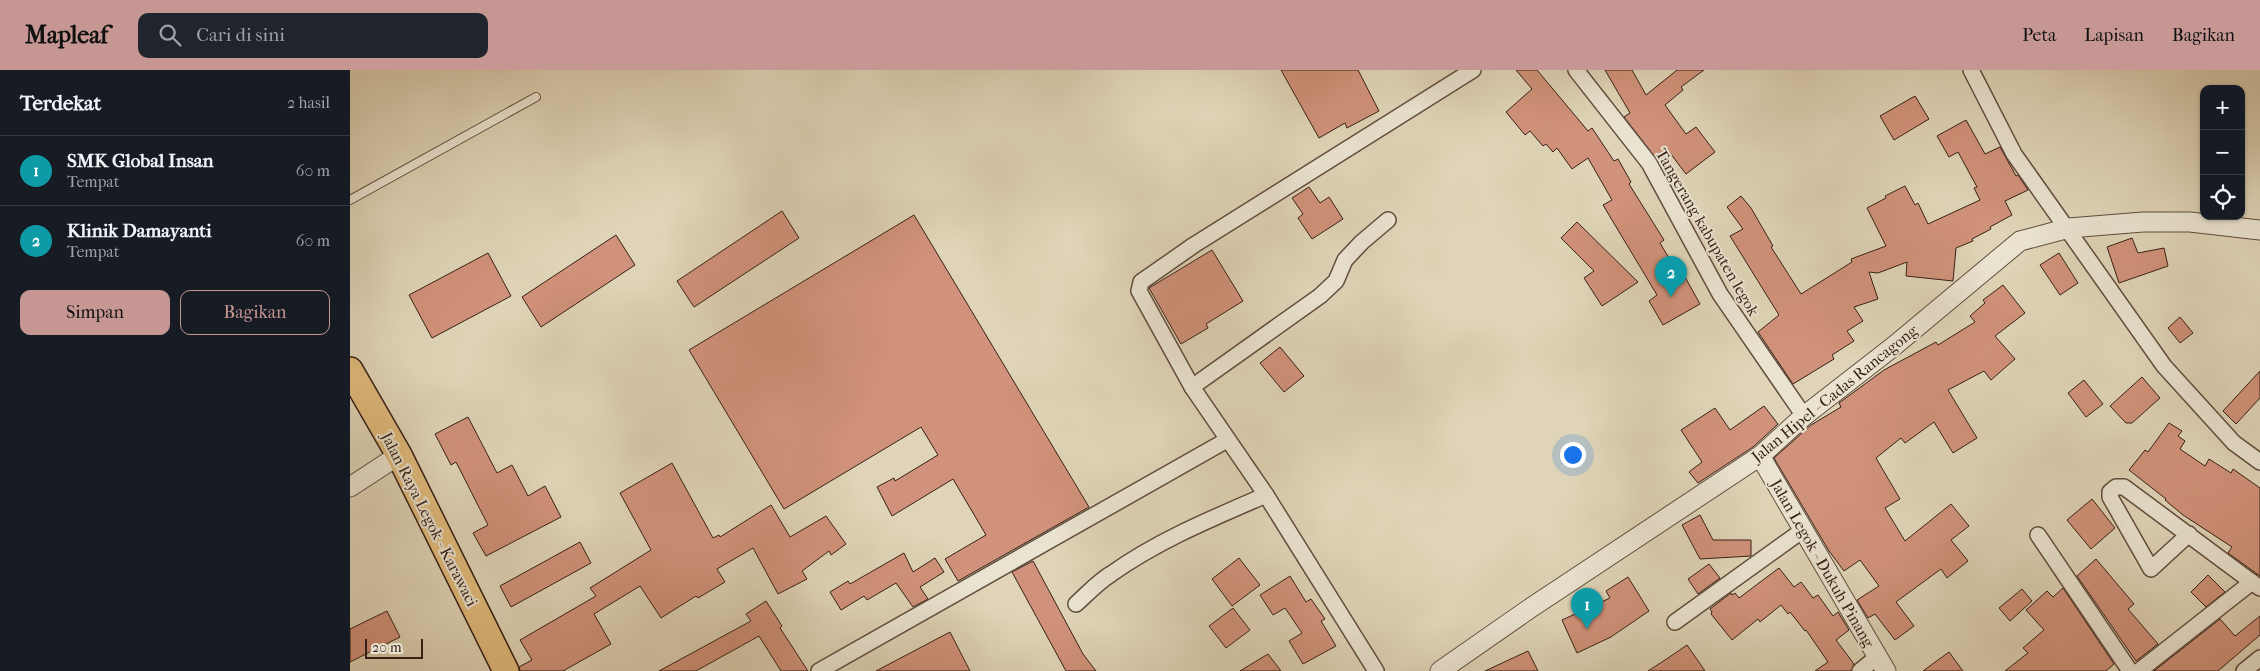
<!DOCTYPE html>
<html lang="id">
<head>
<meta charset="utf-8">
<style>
  body { margin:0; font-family:"IM FELL French Canon",serif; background:#20242c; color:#f1f3f6 }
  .controls { position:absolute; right:15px; top:15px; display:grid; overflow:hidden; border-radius:10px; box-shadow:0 1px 4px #0004 }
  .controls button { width:45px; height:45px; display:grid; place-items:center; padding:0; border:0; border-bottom:1px solid #363941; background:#171b24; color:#f1f3f6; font:25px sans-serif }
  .scale { position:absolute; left:15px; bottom:12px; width:58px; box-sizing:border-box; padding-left:5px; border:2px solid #372016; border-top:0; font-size:14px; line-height:18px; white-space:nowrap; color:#372016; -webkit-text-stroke:4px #eae3d0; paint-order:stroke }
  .you { position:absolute; left:1222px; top:384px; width:18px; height:18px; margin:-12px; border:4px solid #fff; border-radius:50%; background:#1a73e8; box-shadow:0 0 0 8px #1a73e833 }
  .badge { display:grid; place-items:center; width:32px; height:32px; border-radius:50%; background:#c59692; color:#fff; font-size:16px; font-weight:700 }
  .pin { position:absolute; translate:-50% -41px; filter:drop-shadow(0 1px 2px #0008) }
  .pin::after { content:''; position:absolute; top:26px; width:18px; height:15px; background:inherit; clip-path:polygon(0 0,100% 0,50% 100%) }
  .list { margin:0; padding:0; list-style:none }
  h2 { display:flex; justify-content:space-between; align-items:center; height:65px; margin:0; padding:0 20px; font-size:21px }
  h2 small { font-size:16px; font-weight:400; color:#9ea1a6 }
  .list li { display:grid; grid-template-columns:32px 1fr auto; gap:15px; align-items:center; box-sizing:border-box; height:70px; padding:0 20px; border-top:1px solid #363941 }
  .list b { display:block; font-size:19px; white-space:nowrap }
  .list p { margin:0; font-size:16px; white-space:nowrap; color:#9ea1a6 }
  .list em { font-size:16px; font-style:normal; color:#9ea1a6 }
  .actions { display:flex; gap:10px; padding:15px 20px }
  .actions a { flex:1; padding:11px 0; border:1px solid #c59692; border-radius:10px; text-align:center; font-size:18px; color:#c59692 }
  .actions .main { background:#c59692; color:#111 }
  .icon { flex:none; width:28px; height:28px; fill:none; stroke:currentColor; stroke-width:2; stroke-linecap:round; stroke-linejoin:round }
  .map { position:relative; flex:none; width:1910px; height:601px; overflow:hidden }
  header { display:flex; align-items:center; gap:30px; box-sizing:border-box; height:70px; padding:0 25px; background:#c59692; color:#111 }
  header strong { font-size:24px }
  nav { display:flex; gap:28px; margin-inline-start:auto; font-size:18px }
  .search { width:350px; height:45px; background:#20242c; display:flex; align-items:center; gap:12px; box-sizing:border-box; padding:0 18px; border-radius:10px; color:#9ea1a6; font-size:19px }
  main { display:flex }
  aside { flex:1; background:#171b24 }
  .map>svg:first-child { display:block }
</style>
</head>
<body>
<header>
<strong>Mapleaf</strong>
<div class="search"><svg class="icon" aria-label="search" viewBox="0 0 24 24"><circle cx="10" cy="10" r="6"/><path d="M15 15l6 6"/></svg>Cari di sini</div>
<nav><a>Peta</a><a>Lapisan</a><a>Bagikan</a></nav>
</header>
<main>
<aside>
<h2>Terdekat<small>2 hasil</small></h2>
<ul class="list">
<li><span class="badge" style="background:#0f9aa8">1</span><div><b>SMK Global Insan</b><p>Tempat</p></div><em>60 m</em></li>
<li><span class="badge" style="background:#0f9aa8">2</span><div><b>Klinik Damayanti</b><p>Tempat</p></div><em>60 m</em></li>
</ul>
<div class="actions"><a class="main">Simpan</a><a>Bagikan</a></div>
</aside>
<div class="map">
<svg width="1910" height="601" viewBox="0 0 1910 601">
  <rect width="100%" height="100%" fill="#dfd4b7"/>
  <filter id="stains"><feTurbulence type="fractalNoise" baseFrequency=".004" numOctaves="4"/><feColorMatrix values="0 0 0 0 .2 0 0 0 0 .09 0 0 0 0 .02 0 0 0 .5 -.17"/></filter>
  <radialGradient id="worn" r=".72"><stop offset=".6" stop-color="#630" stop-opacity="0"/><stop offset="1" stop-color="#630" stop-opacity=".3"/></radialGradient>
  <g fill="#d0927a" stroke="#372016">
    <path d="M931,0H1008L1029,41L997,58L995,53L969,68Z"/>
    <path d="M1166,0H1187L1238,61L1242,58L1264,91L1268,89L1281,112L1279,114L1314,170L1310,173L1326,200L1330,198L1350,234L1313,255L1299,231L1307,225L1253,135L1262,130L1238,88L1222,99L1207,78L1203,82L1196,74L1193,76L1180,61L1175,65L1156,42L1182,19Z"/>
    <path d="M1255,0H1282L1296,25L1327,0H1354L1331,17L1333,20L1315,35L1336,64L1346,57L1365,82L1336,104L1320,83L1308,91L1274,47L1280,43Z"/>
    <path d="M1565,26L1579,49L1544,70L1530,46Z"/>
    <path d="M1616,50L1635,84L1650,77L1666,106L1668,105L1678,120L1655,131L1662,145L1640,157L1641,159L1622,169L1623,171L1606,178L1603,211L1556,206L1557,192L1528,203L1519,202L1528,229L1504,237L1513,251L1497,261L1504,271L1482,285L1484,289L1443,314L1408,262L1429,245L1380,166L1393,159L1377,137L1391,126L1401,138L1423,176L1421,177L1451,224L1502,192L1501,189L1536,176L1517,138L1536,128L1535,126L1555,116L1565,135L1568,133L1578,154L1630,130L1624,118L1627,117L1608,82L1599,87L1587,66Z"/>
    <path d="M959,117L970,133L979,127L993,149L962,169L948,148L953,144L942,128Z"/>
    <path d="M432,141L449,168L344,237L327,211Z"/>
    <path d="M564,145L739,437L608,511L595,489L636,465L603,409L542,446L527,417L544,408L545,411L588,385L571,357L434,439L339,280Z"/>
    <path d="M1227,152L1288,212L1252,236L1234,208L1244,201L1211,168Z"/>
    <path d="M266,165L285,195L191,257L172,227Z"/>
    <path d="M1782,168L1788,183L1814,178L1818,196L1769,213L1757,177Z"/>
    <path d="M862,180L893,231L856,254L858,258L831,274L799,218Z"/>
    <path d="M138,183L161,226L82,268L59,225Z"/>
    <path d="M1709,183L1728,213L1710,225L1690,195Z"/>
    <path d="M1653,215L1675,243L1645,266L1665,289L1641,310L1634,301L1598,320L1627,368L1603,383L1584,352L1555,373L1551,368L1526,388L1550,429L1535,438L1555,471L1601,434L1619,456L1601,470L1618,491L1597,508L1591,499L1546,532L1564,556L1545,570L1525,544L1518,548L1507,530L1529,516L1510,490L1494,501L1479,481L1424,388L1461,355L1491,337L1489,333L1534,300L1586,272L1588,275L1625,252L1620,246L1635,233L1633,230Z"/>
    <path d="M1830,247L1843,263L1830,273L1818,258Z"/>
    <path d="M930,277L954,306L934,322L910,293Z"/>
    <path d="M1910,301V328L1886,354L1873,341Z"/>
    <path d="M1792,307L1810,328L1782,353H1776L1760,336Z"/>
    <path d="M1734,310L1753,334L1736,347L1718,323Z"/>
    <path d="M1414,336L1428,354L1403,377L1348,413L1339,402L1352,392L1331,360L1365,338L1380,360Z"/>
    <path d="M118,347L147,403L162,395L178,426L195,416L211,447L136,486L123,463L138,455L106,392L101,395L85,364Z"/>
    <path d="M1819,353L1832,361L1828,366L1835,371L1830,379L1855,396L1859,389L1881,403L1883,399L1910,418V506L1878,483L1882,477L1833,445L1815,430L1816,429L1779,400L1795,380L1798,382Z"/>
    <path d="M322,393L363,468L369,465L370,467L421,435L440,467L476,446L496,474L481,485L479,481L452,501L457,509L428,524L403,478L367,499L375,512L348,528L346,526L311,548L290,516L244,544L261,574L213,601H170L169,597L182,590L170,570L246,526L240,518L301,480L270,423Z"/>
    <path d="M1742,429L1765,458L1741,479L1717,450Z"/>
    <path d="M1350,445L1363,470H1401V486L1350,489L1332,455Z"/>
    <path d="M230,472L241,493L161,537L150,516Z"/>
    <path d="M554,483L563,502L585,488L594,502L570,517L578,529L563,537L546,513L517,530L514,526L491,540L480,522L498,511L500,514Z"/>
    <path d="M889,488L910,515L882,536L862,509Z"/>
    <path d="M1746,489L1784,534L1778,539L1808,574L1786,591L1727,506Z"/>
    <path d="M683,491L733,584L746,601H716L662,502Z"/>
    <path d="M1359,494L1370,508L1348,524L1338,509Z"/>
    <path d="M1429,498L1444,517L1451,512L1463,528L1468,525L1483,546L1488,542L1499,560L1486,570L1504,594L1501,601H1465L1478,592L1456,560L1455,561L1440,542L1438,544L1431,535L1410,552L1408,549L1382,570L1361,544L1362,542L1360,539L1381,523L1382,525L1385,523L1389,528Z"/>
    <path d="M1858,505L1875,522L1856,537L1841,522Z"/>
    <path d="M940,506L956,532L961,529L975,549L971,551L986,576L953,594L939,571L952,563L935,538L923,545L910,525Z"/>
    <path d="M1278,507L1299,541L1261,567L1227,583L1212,550L1260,528L1256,521Z"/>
    <path d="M1713,518L1764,594L1756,601H1655L1678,583L1673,578L1694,560L1676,540L1697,521L1703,527Z"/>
    <path d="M1672,519L1682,531L1660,551L1649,538Z"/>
    <path d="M416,531L432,556L430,558L458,601H431L409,566L346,601H309L401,551L396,544Z"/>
    <path d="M883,538L900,560L876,578L859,556Z"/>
    <path d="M37,541L50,567L0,592V559Z"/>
    <path d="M1910,546V565L1868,601H1804L1870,549L1885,566Z"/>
    <path d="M600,562L620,601H526Z"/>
    <path d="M1337,575L1355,601H1298L1318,588Z"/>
    <path d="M1178,581L1188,601H1135Z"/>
    <path d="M1599,582L1613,601H1573Z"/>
    <path d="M918,584L931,601H890Z"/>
  </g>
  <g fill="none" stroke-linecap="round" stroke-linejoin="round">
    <defs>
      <path id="service" d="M0,130L186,27"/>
      <g id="minor">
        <path d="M1226,0L1299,93L1370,224L1454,346"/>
        <path d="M1621,0L1664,84L1814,296L1884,373L1910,392"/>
        <path d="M842,317L970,226L986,211L995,190L1012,172L1038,150"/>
        <path d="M1839,464L1801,499L1760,427V422L1766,417H1774L1910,518"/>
        <path d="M1688,465L1780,601"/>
        <path d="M726,534C737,524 748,512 761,504C809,470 863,448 916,425"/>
        <path d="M1325,552L1453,460"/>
        <path d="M469,601L877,370"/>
        <path d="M1026,601L916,425L842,317L789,221L791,212L844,175L1123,0"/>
        <path d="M1510,601L1527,587"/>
        <path d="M1789,601L1902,512"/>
        <path d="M1894,601L1910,588"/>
      </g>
      <g id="tertiary">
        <path d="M1410,386L1536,601"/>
        <path d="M0,417L49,385"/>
        <path d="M1090,601L1182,537L1410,386L1454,346L1544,276L1670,171L1719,158L1793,152H1840L1910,160"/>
      </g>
      <path id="primary" d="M0,300L49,385L156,601"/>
    </defs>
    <use href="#service" stroke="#614d3e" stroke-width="10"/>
    <use href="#minor" stroke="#614d3e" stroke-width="18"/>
    <use href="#tertiary" stroke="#614d3e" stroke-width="21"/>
    <use href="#primary" stroke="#372016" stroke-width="28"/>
    <use href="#service" stroke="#eae3d0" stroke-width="8"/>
    <use href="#minor" stroke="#eae3d0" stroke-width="15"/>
    <use href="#tertiary" stroke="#eae3d0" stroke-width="19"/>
    <use href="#primary" stroke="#e0ba7c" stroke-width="25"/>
  </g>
  <g text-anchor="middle" stroke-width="4" stroke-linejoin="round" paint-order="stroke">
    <g font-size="16" fill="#372016" stroke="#eae3d0">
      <text transform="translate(1358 162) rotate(60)" y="6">Tangerang kabupaten legok</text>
      <text transform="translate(1484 323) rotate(-39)" y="6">Jalan Hipel - Cadas Rancagong</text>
      <text transform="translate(80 449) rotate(63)" y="6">Jalan Raya Legok - Karawaci</text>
      <text transform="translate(1473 493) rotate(60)" y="6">Jalan Legok - Dukuh Pinang</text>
    </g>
  </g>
  <rect width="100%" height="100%" filter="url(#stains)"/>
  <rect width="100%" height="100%" fill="url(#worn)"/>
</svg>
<div class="controls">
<button>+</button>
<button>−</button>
<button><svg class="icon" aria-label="locate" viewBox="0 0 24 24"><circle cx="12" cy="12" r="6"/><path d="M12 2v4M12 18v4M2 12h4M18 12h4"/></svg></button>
</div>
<div class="scale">20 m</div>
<div class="you"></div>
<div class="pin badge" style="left:1237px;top:559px;background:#0f9aa8">1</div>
<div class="pin badge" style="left:1321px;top:227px;background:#0f9aa8">2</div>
</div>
</main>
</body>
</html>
